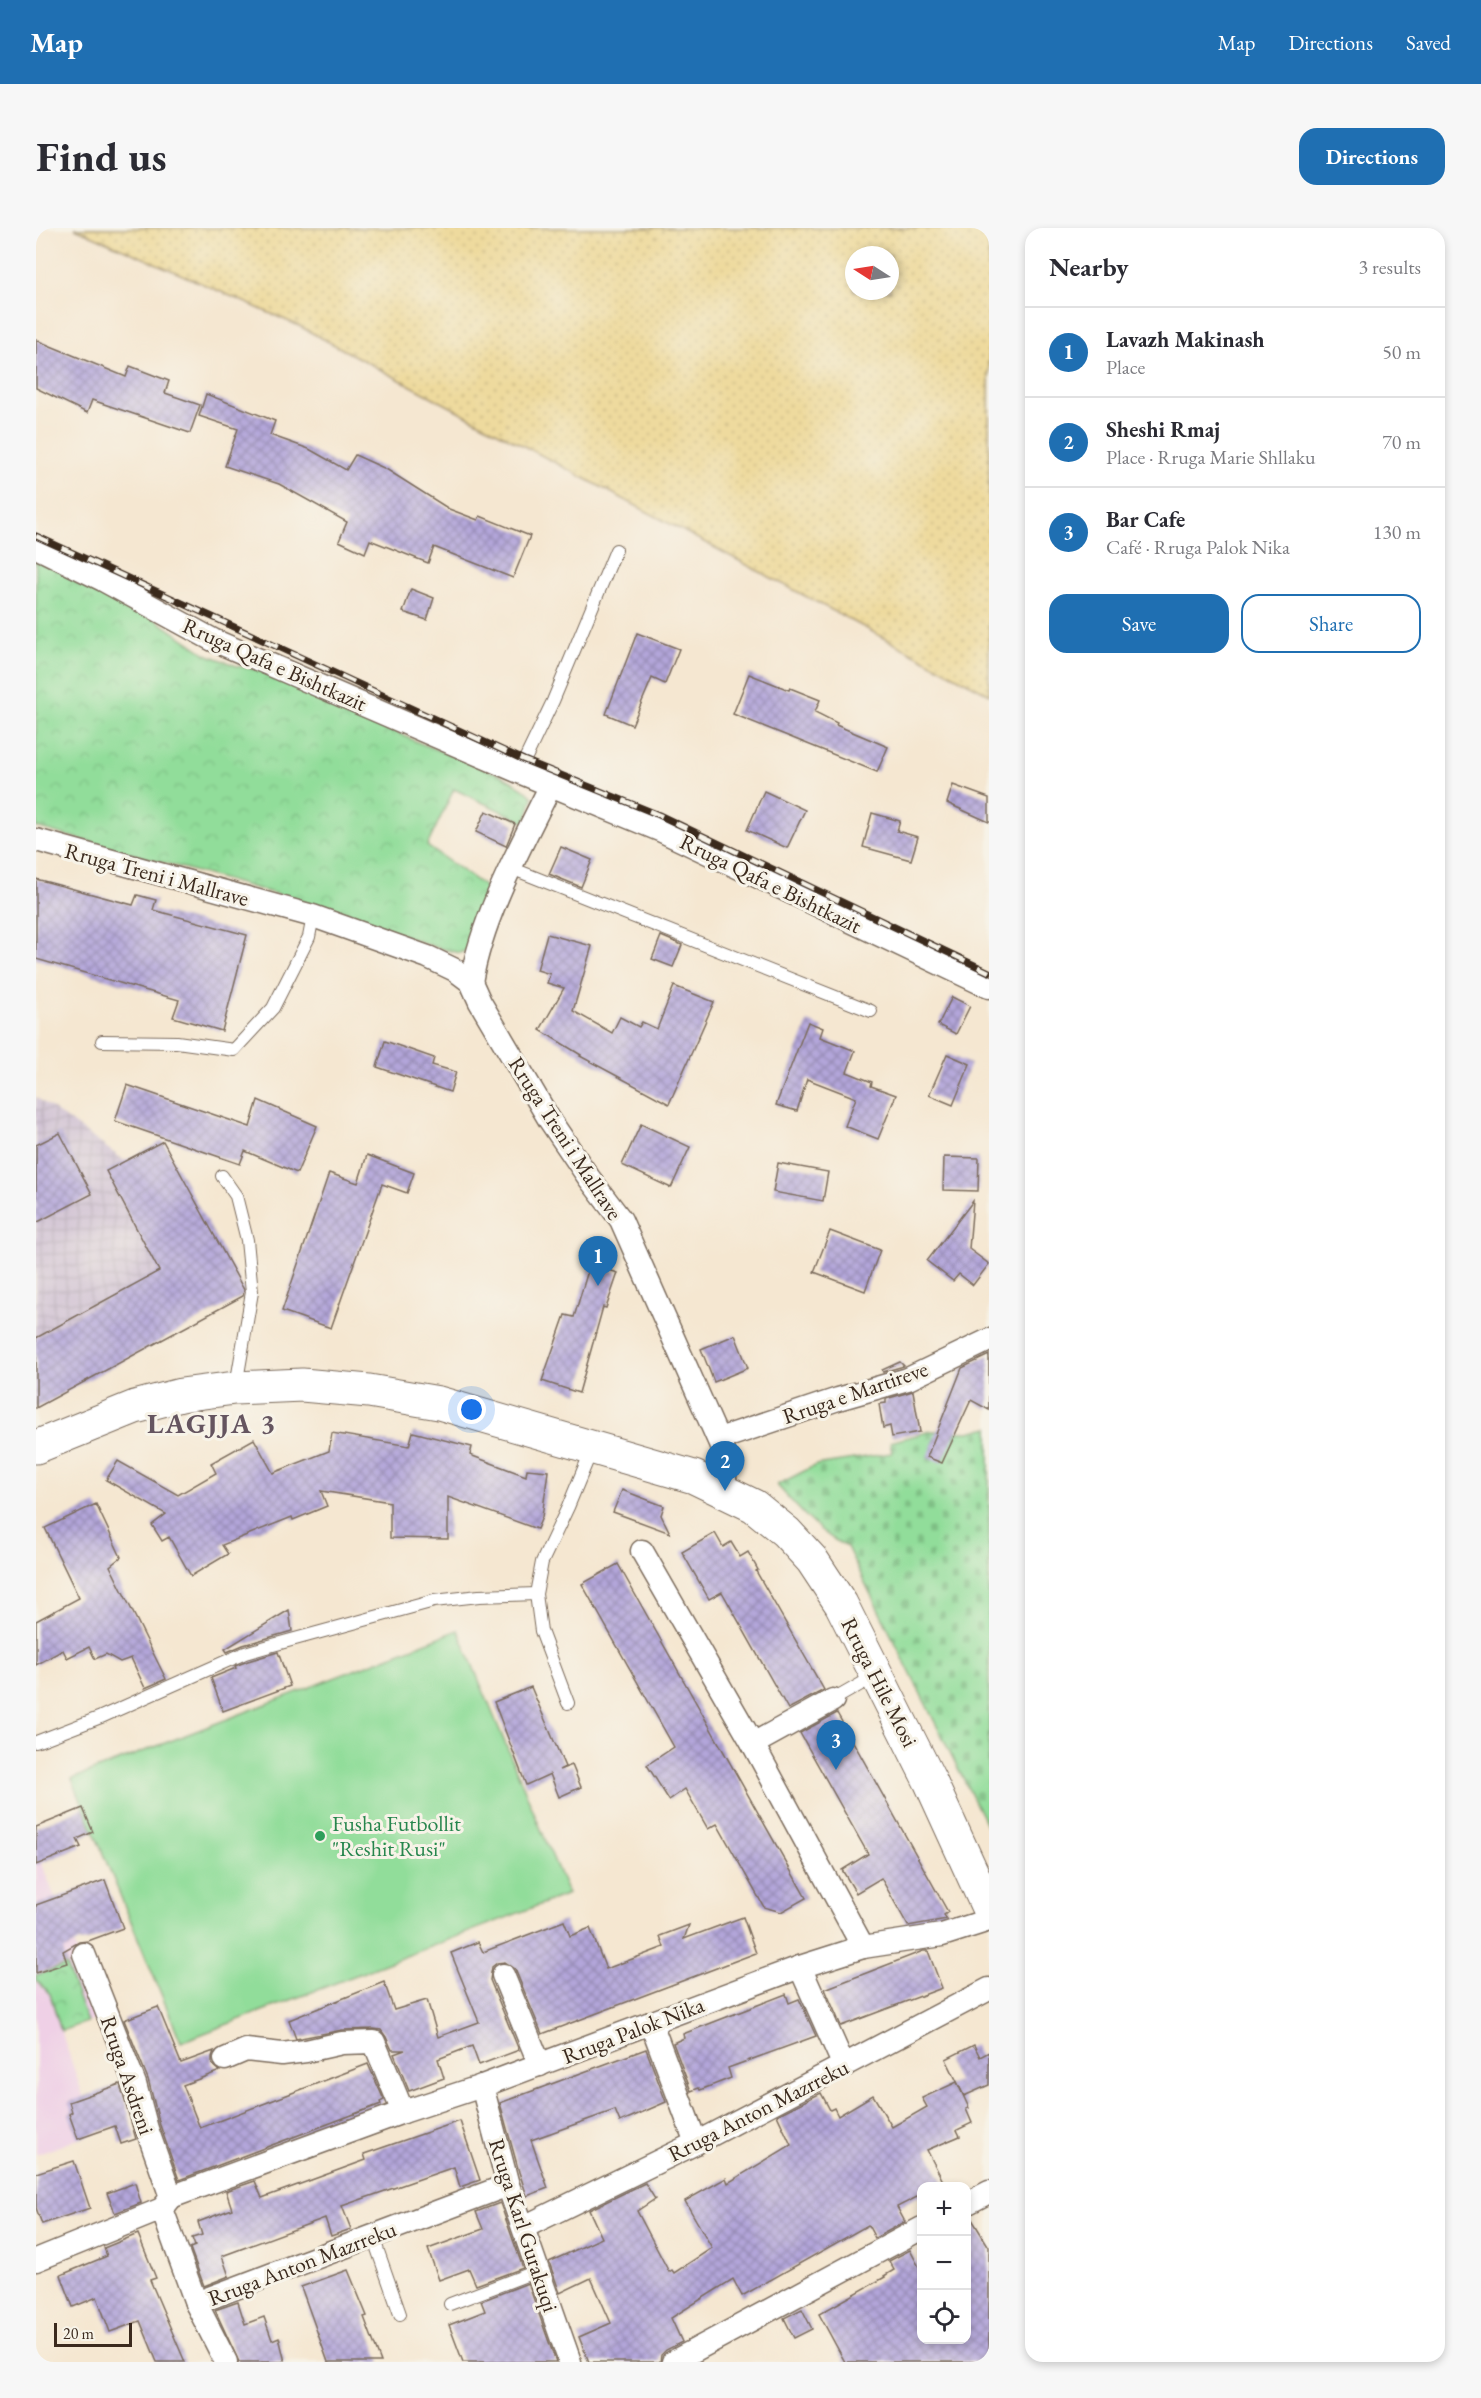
<!DOCTYPE html>
<html lang="en">
<head>
<meta charset="utf-8">
<style>
  body { margin:0; font-family:"EB Garamond",serif; background:#f7f7f7; color:#2b2b33 }
  .controls { position:absolute; right:18px; bottom:18px; display:grid; overflow:hidden; border-radius:12px; box-shadow:0 3px 9px #0003 }
  .controls button { width:54px; height:54px; display:grid; place-items:center; padding:0; border:0; border-bottom:2px solid #e1e1e2; background:#fff; color:#2b2b33; font:30px sans-serif }
  .compass { position:absolute; left:809px; top:18px; width:54px; height:54px; border-radius:50%; background:#fff; box-shadow:0 3px 9px #0003; rotate:282deg }
  .scale { position:absolute; left:18px; bottom:15px; width:78px; box-sizing:border-box; padding-left:6px; border:3px solid #3b2a1e; border-top:0; font-size:16px; line-height:21px; white-space:nowrap; color:#3b2a1e; -webkit-text-stroke:4px #f7f3e8; paint-order:stroke }
  .you { position:absolute; left:436px; top:1182px; width:21px; height:21px; margin:-15px; border:4px solid #fff; border-radius:50%; background:#1a73e8; box-shadow:0 0 0 9px #1a73e833 }
  .badge { display:grid; place-items:center; width:39px; height:39px; border-radius:50%; background:#1f6fb2; color:#fff; font-size:20px; font-weight:700 }
  .pin { position:absolute; translate:-50% -50px; filter:drop-shadow(0 2px 3px #0008) }
  .pin::after { content:''; position:absolute; top:32px; width:21px; height:18px; background:inherit; clip-path:polygon(0 0,100% 0,50% 100%) }
  .list { margin:0; padding:0; list-style:none }
  h2 { display:flex; justify-content:space-between; align-items:center; height:78px; margin:0; padding:0 24px; font-size:26px }
  h2 small { font-size:20px; font-weight:400; color:#7c7c81 }
  .list li { display:grid; grid-template-columns:39px 1fr auto; gap:18px; align-items:center; box-sizing:border-box; height:90px; padding:0 24px; border-top:2px solid #e1e1e2 }
  .list b { display:block; font-size:22px; white-space:nowrap }
  .list p { margin:0; font-size:20px; white-space:nowrap; color:#7c7c81 }
  .list em { font-size:20px; font-style:normal; color:#7c7c81 }
  .actions { display:flex; gap:12px; padding:18px 24px }
  .actions a { flex:1; padding:14px 0; border:2px solid #1f6fb2; border-radius:18px; text-align:center; font-size:21px; color:#1f6fb2 }
  .actions .main { background:#1f6fb2; color:#fff }
  .icon { flex:none; width:33px; height:33px; fill:none; stroke:currentColor; stroke-width:2; stroke-linecap:round; stroke-linejoin:round }
  .map { position:relative; flex:none; width:953px; height:2134px; overflow:hidden; border-radius:18px }
  header { display:flex; align-items:center; gap:36px; box-sizing:border-box; height:84px; padding:0 30px; background:#1f6fb2; color:#fff }
  header strong { font-size:28px }
  nav { display:flex; gap:33px; margin-inline-start:auto; font-size:21px }
  .intro { display:flex; align-items:center; justify-content:space-between; box-sizing:border-box; height:144px; padding:0 36px }
  h1 { margin:0; font-size:42px }
  .button { padding:15px 27px; border-radius:18px; background:#1f6fb2; color:#fff; font-size:21px; font-weight:700 }
  main { display:flex; gap:36px; padding:0 36px }
  aside { flex:1; background:#fff; border-radius:18px; box-shadow:0 3px 9px #0003 }
  .map>svg:first-child { display:block }
</style>
</head>
<body>
<header>
<strong>Map</strong>
<nav><a>Map</a><a>Directions</a><a>Saved</a></nav>
</header>
<div class="intro"><h1>Find us</h1><a class="button">Directions</a></div>
<main>
<div class="map">
<svg width="953" height="2134" viewBox="0 0 953 2134">
  <defs>
    <pattern id="industrial-grid" width="8" height="8" patternUnits="userSpaceOnUse" patternTransform="scale(1.5)"><rect width="8" height="8" fill="#cdbed2"/><path d="M0 4h8M4 0v8" fill="none" stroke="#b1a3b4"/></pattern>
    <pattern id="sand-dots" width="8" height="8" patternUnits="userSpaceOnUse" patternTransform="scale(1.5)"><rect width="8" height="8" fill="#eeda9e"/><path d="M2 2h.1M6 6h.1" fill="none" stroke="#cdbb88" stroke-width="1.8" stroke-linecap="round"/></pattern>
    <pattern id="cemetery-stones" width="16" height="16" patternUnits="userSpaceOnUse" patternTransform="scale(1.5)"><rect width="16" height="16" fill="#91dd9a"/><path d="M2 7V4a2 2 0 0 1 4 0v3zM10 15v-3a2 2 0 0 1 4 0v3z" fill="#7ebe84"/></pattern>
    <pattern id="park-crowns" width="20" height="18" patternUnits="userSpaceOnUse" patternTransform="scale(1.5)"><rect width="20" height="18" fill="#91dd9a"/><path d="M2 6a3 3 0 1 1 6 0M12 15a3 3 0 1 1 6 0" fill="none" stroke="#7ebe84"/></pattern>
    <pattern id="building-cross-hatch" width="8" height="8" patternUnits="userSpaceOnUse" patternTransform="scale(1.5)"><rect width="8" height="8" fill="#b3a6da"/><path d="M0 0l8 8M0 8l8-8" fill="none" stroke="#9387b0"/></pattern>
  </defs>
  <rect width="100%" height="100%" fill="#f7f3e8"/>
  <filter id="ink" filterUnits="userSpaceOnUse"><feTurbulence type="fractalNoise" baseFrequency=".0167" numOctaves="2"/><feDisplacementMap in="SourceGraphic" scale="12" xChannelSelector="R" yChannelSelector="G"/><feConvolveMatrix kernelMatrix="1 2 1 2 8 2 1 2 1" color-interpolation-filters="sRGB"/></filter>
  <filter id="wash" filterUnits="userSpaceOnUse"><feTurbulence type="fractalNoise" baseFrequency=".008" numOctaves="4" result="noise"/><feDisplacementMap in="SourceGraphic" scale="24" xChannelSelector="R" yChannelSelector="G"/><feGaussianBlur stdDeviation="1.35" result="paint"/><feColorMatrix in="noise" values="0 0 0 0 0 0 0 0 0 0 0 0 0 0 0 0 0 1.4 0 .05"/><feComposite in="paint" operator="in"/></filter>
  <g filter="url(#wash)">
    <rect width="100%" height="100%" fill="#f5e7d1"/>
    <path fill="#efd0e6" d="M0,1622L67,1789L25,1803L51,1879L33,1886L42,1911L0,1927Z"/>
    <path fill="url(#industrial-grid)" d="M0,869L89,933L127,913L210,1066L0,1180Z"/>
    <path fill="url(#sand-dots)" stroke="#94825e" stroke-width="1.5" fill-rule="evenodd" d="M39,0H953V466L263,98ZM818,27H854V63H818Z"/>
    <path fill="url(#cemetery-stones)" stroke="#66845c" stroke-width="1.5" d="M953,1199V1602L811,1319C782,1305 762,1280 741,1257L780,1237L856,1225L854,1214L895,1203L933,1204Z"/>
    <g fill="url(#park-crowns)" stroke="#66845c" stroke-width="1.5">
      <path d="M0,328L101,379L170,426L201,438L233,444L379,513L465,547L487,560L497,569L490,595L418,561L391,618L455,663L435,721L423,725L399,719L339,697L240,666L0,599Z"/>
      <path d="M30,1737L51,1794L25,1803L14,1766L0,1752V1747Z"/>
    </g>
    <path fill="#91dd9a" stroke="#66845c" stroke-width="1.5" d="M422,1402L532,1666L145,1814L36,1551Z"/>
    <g id="blocks">
      <g fill="url(#building-cross-hatch)">
        <path d="M0,112L90,149L94,138L133,153L129,165L164,177L154,205L56,172L51,185L0,160Z"/>
        <path d="M170,166L239,193L234,207L273,221L310,242L319,227L350,241L413,281L442,292L444,288L494,308L477,350L398,319L392,335L334,312L329,325L303,313L311,294L243,256L189,238L202,201L163,188Z"/>
        <path d="M375,361L398,370L391,392L367,384Z"/>
        <path d="M601,405L643,421L629,456L616,450L596,497L570,486Z"/>
        <path d="M713,446L753,462L754,460L784,472L779,484L801,495L800,497L852,519L841,544L697,486Z"/>
        <path d="M917,557L953,570V594L911,575Z"/>
        <path d="M728,563L769,582L751,620L711,602Z"/>
        <path d="M450,583L479,596L470,618L440,604Z"/>
        <path d="M836,585L864,593L861,603L882,609L875,632L827,619Z"/>
        <path d="M525,619L556,632L545,659L513,646Z"/>
        <path d="M0,651L97,677L101,667L120,672L117,682L211,707L186,803L137,789L143,772L0,731Z"/>
        <path d="M511,706L556,718L537,783L576,805L584,789L603,799L606,794L621,801L638,758L678,774L633,876L544,828L545,827L504,802L528,760L511,755L514,746L501,742Z"/>
        <path d="M625,708L646,717L637,739L616,731Z"/>
        <path d="M916,769L934,778L920,806L902,797Z"/>
        <path d="M772,794L787,800L784,809L819,823L811,844L836,854L835,858L860,867L842,911L809,898L820,870L771,851L761,883L740,877Z"/>
        <path d="M349,813L398,830L396,837L420,844L414,864L341,839Z"/>
        <path d="M911,826L934,836L917,877L893,867Z"/>
        <path d="M91,857L214,899L222,872L281,898L261,945L209,923L204,936L79,893Z"/>
        <path d="M605,896L654,919L635,960L586,937Z"/>
        <path d="M24,905L56,966L0,995V917Z"/>
        <path d="M127,913L208,1062L207,1068L0,1180V1110L123,1043L70,943Z"/>
        <path d="M331,927L378,945L371,965L346,956L295,1100L246,1083L293,945L322,955Z"/>
        <path d="M908,929L943,930L942,963L907,962Z"/>
        <path d="M742,935L792,944L787,973L737,964Z"/>
        <path d="M937,973L933,1021L953,1036L937,1057L923,1046L917,1053L891,1033Z"/>
        <path d="M794,1003L844,1022L829,1063L778,1044Z"/>
        <path d="M554,1036L582,1045L570,1080L567,1079L543,1165L506,1153L529,1087L538,1089Z"/>
        <path d="M699,1107L712,1140L678,1154L665,1121Z"/>
        <path d="M953,1127V1182L935,1172L906,1235L891,1229L926,1140Z"/>
        <path d="M864,1134L868,1138L847,1144L846,1142Z"/>
        <path d="M877,1163L884,1204L856,1209L854,1198L847,1200L843,1176L850,1175V1171Z"/>
        <path d="M377,1204L436,1219L434,1227L490,1248L491,1241L512,1243L506,1289L501,1301L412,1269V1311L354,1310V1274L285,1263L291,1278L257,1292L256,1289L186,1317L192,1326L155,1348L133,1309L126,1313L116,1297L130,1286L70,1252L82,1233L142,1267L180,1245L175,1235L218,1211L237,1245L293,1223L296,1205L373,1218Z"/>
        <path d="M586,1262L628,1278L625,1287L634,1305L577,1284Z"/>
        <path d="M60,1276L85,1329L74,1338L130,1451L109,1460L95,1430L84,1434L70,1426L59,1431L53,1419L31,1430L27,1422L0,1437V1393L43,1370L9,1300Z"/>
        <path d="M679,1305L687,1319L695,1314L704,1329L712,1324L722,1342L720,1343L788,1462L752,1481L686,1364L673,1371L646,1324Z"/>
        <path d="M582,1336L770,1670L745,1684L728,1679L681,1596L672,1601L649,1561L633,1572L611,1537L638,1519L546,1356Z"/>
        <path d="M253,1382L256,1403L207,1417L191,1424L189,1421Z"/>
        <path d="M242,1424L254,1458L187,1483L175,1450L200,1440L199,1438L212,1433Z"/>
        <path d="M495,1459L529,1539L523,1542L536,1537L545,1559L523,1569L514,1546L490,1557L458,1474Z"/>
        <path d="M801,1485L912,1684L908,1687L911,1691L872,1698L845,1650L820,1665L806,1642L832,1626L764,1505Z"/>
        <path d="M47,1580L57,1604L41,1611L45,1619L0,1637V1599Z"/>
        <path d="M69,1652L87,1700L52,1713L43,1714L27,1723L31,1735L0,1745V1677Z"/>
        <path d="M707,1689L720,1725L506,1806L479,1741L469,1734L461,1735L456,1739L454,1752L483,1822L443,1837L436,1818L402,1831L408,1850L373,1863L358,1826L369,1822H356L350,1809L345,1802L338,1801L306,1802L260,1811L253,1792L348,1754L358,1782L391,1772L402,1809L443,1794L415,1725L442,1714L447,1724L528,1693L534,1708L554,1700L570,1741L628,1719L624,1708L653,1697L648,1711Z"/>
        <path d="M887,1723H892L906,1760L805,1798L789,1761Z"/>
        <path d="M750,1766L753,1775L763,1771L780,1808L692,1840L695,1850L664,1862L663,1860L655,1863L637,1815L648,1810L647,1806Z"/>
        <path d="M122,1779L145,1835L178,1823L176,1829V1836L184,1843L147,1857L164,1900L332,1836L348,1872L344,1874L345,1876L143,1952L124,1897L112,1851L88,1792Z"/>
        <path d="M938,1817L944,1829L953,1824V1857L928,1868L910,1831Z"/>
        <path d="M610,1821L630,1874L584,1894L579,1882L495,1912L512,1960L491,1968L483,1944L464,1875Z"/>
        <path d="M921,1854L933,1880L930,1881L936,1895L921,1902L924,1908L891,1922L910,1959H885V1967L861,1979L869,1994L839,2010L832,1997L706,2068L697,2051L635,2090L646,2114L630,2122L625,2127L624,2134H553L543,2109L575,2095L555,2050L524,2065L513,2034L566,2010L553,1982L609,1955L619,1971L601,1983L633,2044L636,2042L638,2045L676,2020L649,1973L690,1950L692,1955L755,1917L741,1887L785,1865L794,1882L798,1880L802,1888L837,1867L856,1899L891,1879L886,1870Z"/>
        <path d="M84,1856L100,1911L85,1916L79,1898L42,1911L33,1886L36,1884L33,1874Z"/>
        <path d="M424,1893L444,1952L424,1959L418,1939L306,1978L315,2001L295,2008L289,1990L186,2028L193,2048L168,2058L154,2020L159,2018L156,2010L166,2007L162,1994L196,1981L190,1963L219,1953L226,1970L330,1932L328,1926Z"/>
        <path d="M38,1933L54,1980L6,1996L0,1980V1945Z"/>
        <path d="M99,1955L105,1975L79,1985L71,1965Z"/>
        <path d="M464,1975L487,2040L440,2057L433,2041L403,2052L392,2021L447,2001L440,1984Z"/>
        <path d="M934,1988L953,2019V2134H809L783,2086L849,2049L848,2048L858,2042L853,2033L874,2022L885,2043V2112H930V1989Z"/>
        <path d="M102,2006L120,2050L114,2052L149,2134H121L104,2093L74,2104L61,2069L37,2079L25,2047L71,2028L68,2020Z"/>
        <path d="M312,2042L331,2088L328,2089L345,2134H292L265,2059Z"/>
        <path d="M492,2055L520,2134H427L413,2097L449,2083L445,2073Z"/>
        <path d="M202,2074L209,2096L228,2089L236,2112L243,2109L249,2134H203L179,2082Z"/>
        <path d="M766,2081L776,2101L758,2110L748,2090Z"/>
      </g>
    </g>
  </g>
  <g filter="url(#ink)">
    <use href="#blocks" fill-opacity="0" stroke="#7c6c5d" stroke-width="1.5"/>
    <g fill="none" stroke-linecap="round" stroke-linejoin="round">
      <defs>
        <g id="service">
          <path d="M483,544L517,473L580,322"/>
          <path d="M475,640L835,783"/>
          <path d="M66,813L141,814L198,822L237,780L273,709L277,688"/>
          <path d="M186,948L200,968L211,1012L216,1064L200,1158"/>
          <path d="M797,1472L839,1448"/>
          <path d="M532,1475L505,1403L500,1366L506,1334L532,1279L556,1221"/>
          <path d="M0,1514L65,1489L209,1425L237,1417L398,1373L443,1368L500,1366"/>
          <path d="M337,2009L364,2086"/>
          <path d="M414,2076L501,2043"/>
        </g>
        <g id="minor">
          <path d="M0,319L67,352L177,412L483,544L626,603L953,759"/>
          <path d="M0,612L277,688L392,729L419,742L435,754L444,774L513,891L553,950L585,992L686,1220L689,1229V1263"/>
          <path d="M435,754C447,686 485,618 515,557"/>
          <path d="M683,1211L802,1171L872,1151L953,1112"/>
          <path d="M606,1323L717,1516L827,1719"/>
          <path d="M717,1516L797,1472"/>
          <path d="M48,1726L99,1856L111,1901L135,1969"/>
          <path d="M764,1739L808,1838"/>
          <path d="M467,1747L504,1837"/>
          <path d="M615,1795L660,1915"/>
          <path d="M189,1831L210,1822L246,1826L270,1823L306,1815L338,1814L367,1884"/>
          <path d="M446,1858L472,1957L534,2134"/>
          <path d="M135,1969L367,1884L446,1858L764,1739L827,1719L906,1707L953,1692"/>
          <path d="M930,1976L953,1964"/>
          <path d="M126,1981L160,2075L190,2134"/>
          <path d="M488,1999L660,1915L953,1761"/>
          <path d="M0,2032L126,1981L134,1971"/>
          <path d="M160,2075L472,1957"/>
          <path d="M637,2134L886,2000"/>
        </g>
        <path id="secondary" d="M0,1219L99,1179L145,1167L199,1160L266,1157L333,1163L403,1175L658,1249L718,1278L750,1304L776,1332L805,1376L894,1553L953,1682"/>
      </defs>
      <use href="#service" stroke="#7c6c5d" stroke-width="14"/>
      <use href="#minor" stroke="#7c6c5d" stroke-width="25"/>
      <use href="#secondary" stroke="#7c6c5d" stroke-width="35"/>
      <use href="#service" stroke="#fff" stroke-width="12"/>
      <use href="#minor" stroke="#fff" stroke-width="22"/>
      <use href="#secondary" stroke="#fff" stroke-width="33"/>
      <defs>
        <path id="rail" d="M0,308L488,532L623,587L953,744"/>
      </defs>
      <use href="#rail" stroke="#3b2a1e" stroke-width="7"/>
      <use href="#rail" stroke="#f7f3e8" stroke-width="4.5" stroke-dasharray="14" stroke-linecap="butt"/>
    </g>
  </g>
  <circle fill="#2e9e5b" stroke="#f7f3e8" stroke-width="2" cx="284" cy="1608" r="6"/>
  <g text-anchor="middle" stroke-width="6" stroke-linejoin="round" paint-order="stroke">
    <g font-size="22" fill="#3b2a1e" stroke="#f7f3e8">
      <text transform="translate(239 436) rotate(24)" y="8">Rruga Qafa e Bishtkazit</text>
      <text transform="translate(121 646) rotate(15)" y="8">Rruga Treni i Mallrave</text>
      <text transform="translate(735 655) rotate(26)" y="8">Rruga Qafa e Bishtkazit</text>
      <text transform="translate(530 910) rotate(57)" y="8">Rruga Treni i Mallrave</text>
      <text transform="translate(819 1164) rotate(-19)" y="8">Rruga e Martireve</text>
      <text transform="translate(844 1454) rotate(63)" y="8">Rruga Hile Mosi</text>
      <text transform="translate(597 1802) rotate(-21)" y="8">Rruga Palok Nika</text>
      <text transform="translate(92 1847) rotate(71)" y="8">Rruga Asdreni</text>
      <text transform="translate(722 1882) rotate(-27)" y="8">Rruga Anton Mazrreku</text>
      <text transform="translate(488 1997) rotate(72)" y="8">Rruga Karl Gurakuqi</text>
      <text transform="translate(266 2035) rotate(-21)" y="8">Rruga Anton Mazrreku</text>
    </g>
    <g font-size="22" fill="#27864d" stroke="#f7f3e8" text-anchor="start">
      <text x="296" y="1603">Fusha Futbollit<tspan x="296" dy="25">"Reshit Rusi"</tspan></text>
    </g>
    <g font-size="28" font-weight="bold" letter-spacing="1.5" fill="#655560" stroke="#f7f3e8">
      <text x="176" y="1205">LAGJJA 3</text>
    </g>
  </g>
</svg>
<div class="controls">
<button>+</button>
<button>−</button>
<button><svg class="icon" aria-label="locate" viewBox="0 0 24 24"><circle cx="12" cy="12" r="6"/><path d="M12 2v4M12 18v4M2 12h4M18 12h4"/></svg></button>
</div>
<svg class="compass" viewBox="-18 -18 36 36"><path d="M0-13l5 13h-10z" fill="#e53935"/><path d="M0 13l5-13h-10z" fill="#7c7c81"/></svg>
<div class="scale">20 m</div>
<div class="you"></div>
<div class="pin badge" style="left:562px;top:1058px">1</div>
<div class="pin badge" style="left:689px;top:1263px">2</div>
<div class="pin badge" style="left:800px;top:1542px">3</div>
</div>
<aside>
<h2>Nearby<small>3 results</small></h2>
<ul class="list">
<li><span class="badge">1</span><div><b>Lavazh Makinash</b><p>Place</p></div><em>50 m</em></li>
<li><span class="badge">2</span><div><b>Sheshi Rmaj</b><p>Place · Rruga Marie Shllaku</p></div><em>70 m</em></li>
<li><span class="badge">3</span><div><b>Bar Cafe</b><p>Café · Rruga Palok Nika</p></div><em>130 m</em></li>
</ul>
<div class="actions"><a class="main">Save</a><a>Share</a></div>
</aside>
</main>
</body>
</html>
